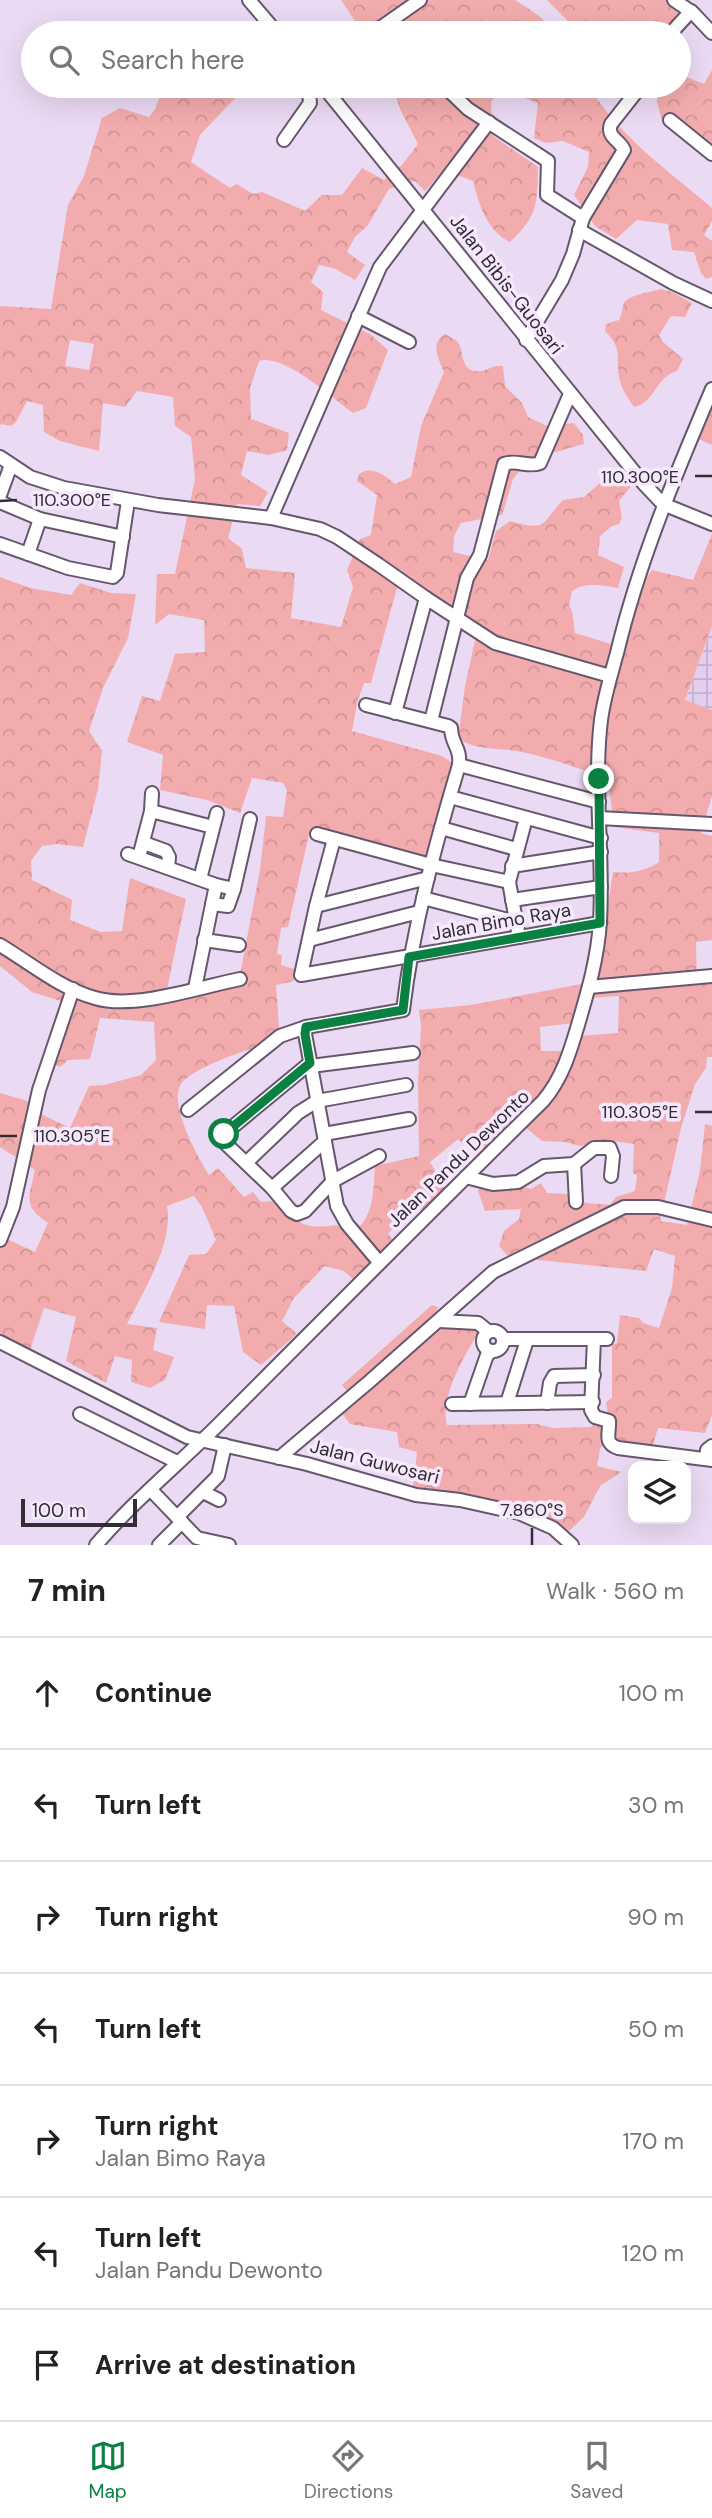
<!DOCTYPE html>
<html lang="en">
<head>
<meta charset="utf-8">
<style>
  body { margin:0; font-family:"DM Sans",sans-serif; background:#f2f2f2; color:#222 }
  .controls { position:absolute; right:21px; bottom:21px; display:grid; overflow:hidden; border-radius:14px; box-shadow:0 7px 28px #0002 }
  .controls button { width:63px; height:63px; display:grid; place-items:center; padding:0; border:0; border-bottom:2px solid #e0e0e0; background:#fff; color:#222; font:35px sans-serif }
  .scale { position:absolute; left:21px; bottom:18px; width:116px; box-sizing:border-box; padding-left:7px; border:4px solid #332c35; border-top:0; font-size:19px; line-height:24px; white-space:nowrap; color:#332c35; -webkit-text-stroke:5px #f7e9fd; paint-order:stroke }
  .stop { position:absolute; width:21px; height:21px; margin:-16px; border:5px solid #0b8043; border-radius:50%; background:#fff }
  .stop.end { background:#0b8043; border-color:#fff; box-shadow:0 2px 7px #0008 }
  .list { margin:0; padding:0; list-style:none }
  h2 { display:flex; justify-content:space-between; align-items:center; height:91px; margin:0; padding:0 28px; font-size:30px }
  h2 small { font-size:23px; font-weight:400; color:#767676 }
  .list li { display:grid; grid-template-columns:46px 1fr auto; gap:21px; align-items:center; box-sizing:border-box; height:112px; padding:0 28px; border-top:2px solid #e0e0e0 }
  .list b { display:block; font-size:26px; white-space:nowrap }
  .list p { margin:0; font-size:23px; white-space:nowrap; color:#767676 }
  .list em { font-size:23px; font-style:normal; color:#767676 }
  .icon { flex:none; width:38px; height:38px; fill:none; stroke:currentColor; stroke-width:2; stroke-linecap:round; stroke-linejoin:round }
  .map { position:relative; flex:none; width:712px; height:1545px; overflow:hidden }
  .search { position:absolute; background:#fff; box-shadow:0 7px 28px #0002; left:21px; right:21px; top:21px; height:77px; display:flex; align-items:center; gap:18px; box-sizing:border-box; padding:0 24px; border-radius:38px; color:#767676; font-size:26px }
  .sheet { height:875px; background:#fff }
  nav { display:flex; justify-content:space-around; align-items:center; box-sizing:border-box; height:98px; border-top:2px solid #e0e0e0; background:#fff; font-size:19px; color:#767676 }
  nav a { display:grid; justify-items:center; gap:4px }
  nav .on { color:#0b8043 }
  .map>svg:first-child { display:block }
</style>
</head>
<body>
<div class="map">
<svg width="712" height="1545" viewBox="0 0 712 1545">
  <defs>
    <pattern id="industrial-grid" width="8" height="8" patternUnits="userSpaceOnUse" patternTransform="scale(1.75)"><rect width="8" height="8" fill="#e3ceed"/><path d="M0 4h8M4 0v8" fill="none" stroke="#c3b1cc"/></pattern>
    <pattern id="forest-crowns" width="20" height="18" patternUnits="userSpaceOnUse" patternTransform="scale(1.75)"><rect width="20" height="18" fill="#f3acad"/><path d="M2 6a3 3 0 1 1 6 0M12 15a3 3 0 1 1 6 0" fill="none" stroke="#d19495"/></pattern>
  </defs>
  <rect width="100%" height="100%" fill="#ebdaf3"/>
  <path fill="url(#industrial-grid)" d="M712,626V710L685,701Z"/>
  <g fill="url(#forest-crowns)" fill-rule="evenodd">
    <path d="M341,0H515C529,9 547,19 555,33H434L427,31L426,33H358L355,21Z"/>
    <path d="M547,0H665L678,12L664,33H580Z"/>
    <path d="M712,70V161L663,124L657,102L659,86H679V74L704,84Z"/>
    <path d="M164,86H243L239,94L200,135L191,162L230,188L237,184L253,194L262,192L305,211L322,195H342L362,168L384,180L402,165L418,144L400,109L393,86H589C618,136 669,171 712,208V221L704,235L712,241V277L706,279L701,273L694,252L672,250L668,224L637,220L616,239L595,226L574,195L588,167L589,152L563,141L546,143L534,138L538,103L501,89L491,102L493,136L538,167C537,204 538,216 510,242C487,231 479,205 473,181L444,170L425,191L415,181L389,189L368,225L355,237L347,252L365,265L355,280L336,269L319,265L311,282L323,292L321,310L370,334L388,350L366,408L353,413C333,399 284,353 259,361L250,388L251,419L289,433L287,450L269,455L247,451L241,475L268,492L260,506L237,504L228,538L242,549L246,568L295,573L291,618L341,627L353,587L347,570L360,539L371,535L377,495L357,481L359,474C371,465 385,475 395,484L411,477L421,426L444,372C439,359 429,344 445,334C450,337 456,339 459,344C464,354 461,369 475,371C486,373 492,364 503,366L505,386L522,403L528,417L547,426L574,423L583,435L584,444L530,459L513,479L502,515L461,523L454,536L453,552L488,560L496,531L510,521C549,532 540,524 563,500L584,497L607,477L622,468L635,481L619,501L622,518L619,524L612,526L600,536L598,555L624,567L618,588C603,586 586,581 572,591L569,605L572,611L575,633L624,648L644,582L652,570L693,580L712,534V626L685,700L712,710V796L701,833L712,836V940L696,942L697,983L712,981V1057H707L706,1068L695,1084L681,1128L660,1221L687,1225L700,1171L705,1124L712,1126V1415L705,1433L658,1428L653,1445L625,1441L604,1443L600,1449L597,1466L621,1472L600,1486L584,1517L569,1531C521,1502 467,1496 413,1486L417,1452L399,1447L397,1432L350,1424L341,1412L354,1400L342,1385L432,1305L438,1307L435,1317L441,1326L480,1330C466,1353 439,1397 447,1425L537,1424L553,1428L591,1427L594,1423L603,1422L608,1415L606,1402L612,1398V1345L617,1343L620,1315L639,1318L643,1323L659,1328L672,1288L675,1256L654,1249L646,1271L509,1257L499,1246L504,1231L519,1219L521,1209L485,1211L478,1191L484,1179L494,1192C504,1185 520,1185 531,1189L541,1183L547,1193L569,1194C578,1205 596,1203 610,1205L616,1197L635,1191L637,1175L633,1173L634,1144L606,1140L580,1146L565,1142L542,1141L525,1127L487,1164L458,1139L430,1162L446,1190L423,1212L415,1205L388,1234L394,1241L356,1282L344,1271L325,1266L294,1298L282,1321L297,1334L261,1365L243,1352L234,1306L207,1305L205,1329L159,1322L189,1255L206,1254L216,1240L202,1207L194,1196L167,1206C174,1242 143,1292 127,1324L157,1328L153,1350L174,1357L165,1380L150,1388L131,1382L132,1360L115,1356L106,1383L66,1361L76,1317L44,1308L27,1359L0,1346V1236L35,1252L48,1223C22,1206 29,1198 35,1170L0,1147V1093L31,1102L39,1113L70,1128L89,1086L105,1085L141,1075L156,1060L154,1022L100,1018L90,1059L68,1060L60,1067L52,1063L70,1004L32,992L0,966V577L30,588L71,595L80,583L111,593L136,594L128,638L103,688L89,731L102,751L98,789L83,847L57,844L42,846L31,861L32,880L72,900L70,920L101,932L122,931L130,878L186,899L166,994L238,985L260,870L266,816L283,817L287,790L283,783L252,778L240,813L207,800L160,790L163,755L127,742L142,696L160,701L175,654L205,652L204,620L169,614L155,625L157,574H175L195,479L191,437L175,426L173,397L137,391L125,407L103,403L99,451L60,441L44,432L43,405L27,401L16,422L11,426L1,424L0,427V306L51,309L68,205L84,176L102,118L120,108L149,117L155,109ZM70,340L94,344L89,370L65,366ZM398,584L478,627L465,686L458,739C482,752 499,747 522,752C551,758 579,769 608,778L614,827L659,833V862C646,871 629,874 613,872L597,981L471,1005L419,1010L421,1026L418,1081L419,1156L375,1166C373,1191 375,1221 349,1234L337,1225C302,1230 298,1223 273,1201L261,1202L253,1192L244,1197L218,1168L209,1175C198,1157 168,1104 181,1084C193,1066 258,1046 280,1040L276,985L294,981V969L281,965L282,955L277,954L281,928L288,927L310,830L428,860L454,764L442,756L352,731L357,703L364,683H371ZM619,996L618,1033L580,1036L565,1051H541L540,1027L584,1022L591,998Z"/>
    <path d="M661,289L672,292L692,303L685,317L671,316L659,335L662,341L683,359L677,371C655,377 655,403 634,407C628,398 621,389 619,377C616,355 623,349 605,331L606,324L619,320C622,314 622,309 624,303C628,295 652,292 661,289Z"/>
    <path d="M712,401V445L696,438Z"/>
  </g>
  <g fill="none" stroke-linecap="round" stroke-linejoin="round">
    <defs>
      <g id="minor">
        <path d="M249,0L277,33"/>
        <path d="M674,0L693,13L712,33"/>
        <path d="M373,33L420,0"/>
        <path d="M671,33L691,11"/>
        <path d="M323,86L644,484L663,504L712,524"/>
        <path d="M444,86L468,109L548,161L547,195L583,218"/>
        <path d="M670,120L712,154"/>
        <path d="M284,140L310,103L309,92L321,86"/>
        <path d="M579,230L673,283L712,301"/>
        <path d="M358,316L409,342"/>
        <path d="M526,340L562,280L573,254L583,218L624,150C620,140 606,137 611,124L641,86"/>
        <path d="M0,457L30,477L64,488L158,505L271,518L320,529L337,537L379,565L426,598L495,643L610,676"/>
        <path d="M0,495L11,465"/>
        <path d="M0,502L40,519L123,537"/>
        <path d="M271,518L380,267L489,122"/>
        <path d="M0,544L68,568L113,577L117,573L128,501"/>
        <path d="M28,554L40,519"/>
        <path d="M395,713L426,598"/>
        <path d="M431,721L467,578L480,555L504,464C516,459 528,468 540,463L570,394"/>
        <path d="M459,765L599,802"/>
        <path d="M450,797L601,838"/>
        <path d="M151,811L213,827"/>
        <path d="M599,818L712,824"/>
        <path d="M441,828L516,849"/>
        <path d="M317,834L431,865L509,882"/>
        <path d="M334,839L316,906L428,878"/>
        <path d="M144,843L166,851L169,857L168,868"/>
        <path d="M128,854L216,885L234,889L250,819"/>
        <path d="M139,857L151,811L152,793"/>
        <path d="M512,866L601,852"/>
        <path d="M200,879L217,813"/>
        <path d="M423,898L516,922"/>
        <path d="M512,900L601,887"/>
        <path d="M212,904L228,906L234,889"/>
        <path d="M316,906L301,975L600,923"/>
        <path d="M519,937L509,882L526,818"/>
        <path d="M204,940L239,945"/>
        <path d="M309,940L419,912"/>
        <path d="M0,945C30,963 61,989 95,998C134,1010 200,987 240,979"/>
        <path d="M589,987L712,976"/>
        <path d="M195,988L216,885"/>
        <path d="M306,1027L305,1034L337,1206L347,1224L379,1262"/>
        <path d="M310,1063L224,1134L225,1143L272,1188L291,1211L297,1214L305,1211L333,1181L379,1156"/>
        <path d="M311,1066L413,1053"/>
        <path d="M188,1110L280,1036L306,1027L403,1010C413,926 435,846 459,765C461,747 451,744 451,728L448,726L366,705"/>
        <path d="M324,1134L409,1119"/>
        <path d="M247,1162L298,1113L317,1101L406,1085"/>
        <path d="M574,1164L576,1202"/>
        <path d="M466,1177L493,1184L518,1182L544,1166L574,1164L594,1148H610L613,1156L611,1176"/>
        <path d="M272,1188L325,1141"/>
        <path d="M0,1240L13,1207L39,1090L73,989"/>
        <path d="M439,1321L478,1323L489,1332"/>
        <circle cx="493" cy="1341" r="10"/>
        <path d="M503,1339H607"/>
        <path d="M594,1339L591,1410L595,1417L609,1421C610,1433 603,1443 618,1448L712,1460"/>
        <path d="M0,1342L187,1437L307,1464L416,1495L460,1500L519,1513L553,1528L572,1545"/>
        <path d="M507,1403L527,1340"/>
        <path d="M547,1403L550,1383L554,1376L594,1375"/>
        <path d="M452,1404L593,1402"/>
        <path d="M470,1404L487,1355L492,1351"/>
        <path d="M80,1414L177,1462"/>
        <path d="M279,1458L370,1381L493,1272L624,1207H658L712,1220"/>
        <path d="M706,1459L707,1450L712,1446"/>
        <path d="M151,1490L197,1538L229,1545"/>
        <path d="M203,1492L219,1500"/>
        <path d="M177,1517L218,1476L225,1445"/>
        <path d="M96,1545C136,1498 185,1459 228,1415C333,1310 437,1205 543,1101C562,1079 570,1052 578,1025C588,991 598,957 600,921C604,855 593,787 601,720C604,697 611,675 617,653C639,561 675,476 712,389"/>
        <path d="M159,1545L182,1522"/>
      </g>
    </defs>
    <use href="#minor" stroke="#66576c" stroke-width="16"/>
    <use href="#minor" stroke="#fff" stroke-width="12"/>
  </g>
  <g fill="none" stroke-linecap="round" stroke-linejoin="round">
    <path stroke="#0b8043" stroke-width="9" d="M224,1134L310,1063L305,1034L306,1027L403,1010L409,957L600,923L599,779"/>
  </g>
  <path fill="none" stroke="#332c35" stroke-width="2.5" d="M695,476H712M0,501L17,500M695,1112H712M0,1136H17M532,1528V1545"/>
  <g text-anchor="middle" stroke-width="7" stroke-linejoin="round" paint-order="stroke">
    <g font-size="19" fill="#332c35" stroke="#f7e9fd">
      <text transform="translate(507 284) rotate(52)" y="7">Jalan Bibis-Guosari</text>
      <text transform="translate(501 921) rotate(-10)" y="7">Jalan Bimo Raya</text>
      <text transform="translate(458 1158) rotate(-44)" y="7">Jalan Pandu Dewonto</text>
      <text transform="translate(375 1461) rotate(14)" y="7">Jalan Guwosari</text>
    </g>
  </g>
  <g font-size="18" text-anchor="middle" fill="#332c35" stroke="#f7e9fd" stroke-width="7" stroke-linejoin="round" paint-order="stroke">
    <text x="640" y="483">110.300°E</text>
    <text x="72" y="506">110.300°E</text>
    <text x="640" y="1118">110.305°E</text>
    <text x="72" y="1142">110.305°E</text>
    <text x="532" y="1516">7.860°S</text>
  </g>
</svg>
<div class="controls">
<button><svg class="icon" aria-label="layers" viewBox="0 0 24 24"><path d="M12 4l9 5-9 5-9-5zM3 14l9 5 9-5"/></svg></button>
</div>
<div class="scale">100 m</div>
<div class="stop" style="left:224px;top:1134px"></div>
<div class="stop end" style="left:599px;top:779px"></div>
<div class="search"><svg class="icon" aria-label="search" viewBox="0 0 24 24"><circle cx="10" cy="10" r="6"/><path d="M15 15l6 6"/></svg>Search here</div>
</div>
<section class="sheet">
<h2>7 min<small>Walk · 560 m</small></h2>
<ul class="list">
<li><svg class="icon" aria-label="ahead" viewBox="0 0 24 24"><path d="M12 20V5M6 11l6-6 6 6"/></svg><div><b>Continue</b></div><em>100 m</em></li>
<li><svg class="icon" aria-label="left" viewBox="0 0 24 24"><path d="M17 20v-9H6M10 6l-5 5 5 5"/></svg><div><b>Turn left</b></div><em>30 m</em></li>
<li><svg class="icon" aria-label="right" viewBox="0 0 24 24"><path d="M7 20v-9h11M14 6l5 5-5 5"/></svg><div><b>Turn right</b></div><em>90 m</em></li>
<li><svg class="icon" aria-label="left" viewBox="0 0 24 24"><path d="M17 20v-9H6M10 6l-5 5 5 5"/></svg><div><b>Turn left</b></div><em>50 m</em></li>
<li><svg class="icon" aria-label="right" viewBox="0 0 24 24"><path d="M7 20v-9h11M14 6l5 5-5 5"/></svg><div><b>Turn right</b><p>Jalan Bimo Raya</p></div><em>170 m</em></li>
<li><svg class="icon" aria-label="left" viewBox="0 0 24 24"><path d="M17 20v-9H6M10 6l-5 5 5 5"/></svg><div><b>Turn left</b><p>Jalan Pandu Dewonto</p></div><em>120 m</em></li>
<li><svg class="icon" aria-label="arrive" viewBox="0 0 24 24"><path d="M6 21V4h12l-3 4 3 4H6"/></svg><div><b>Arrive at destination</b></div></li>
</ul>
</section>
<nav>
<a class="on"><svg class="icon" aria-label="map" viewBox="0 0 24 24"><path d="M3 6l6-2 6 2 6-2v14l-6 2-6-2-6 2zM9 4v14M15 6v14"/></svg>Map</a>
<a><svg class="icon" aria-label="directions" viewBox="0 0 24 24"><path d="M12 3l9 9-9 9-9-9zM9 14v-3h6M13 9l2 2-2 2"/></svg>Directions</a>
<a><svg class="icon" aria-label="saved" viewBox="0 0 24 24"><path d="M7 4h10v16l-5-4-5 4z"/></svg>Saved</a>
</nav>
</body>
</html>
